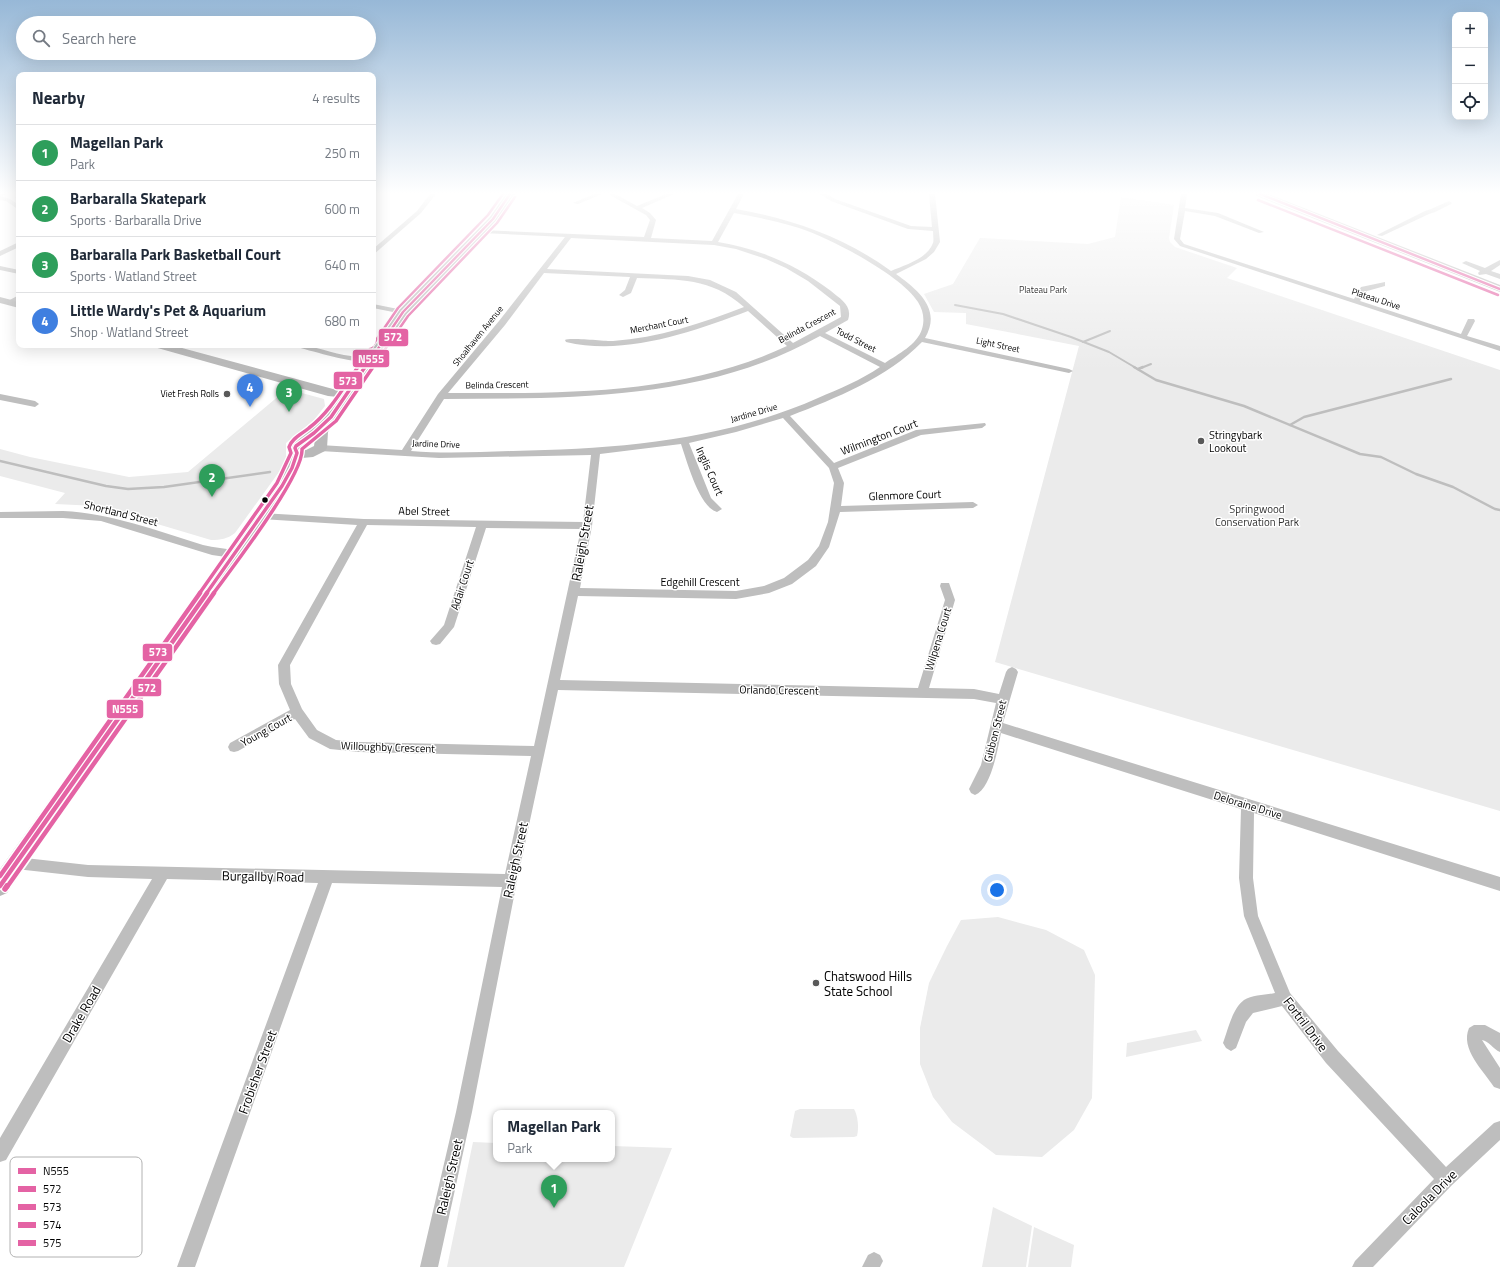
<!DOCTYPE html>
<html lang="en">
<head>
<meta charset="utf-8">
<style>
  body { margin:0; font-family:"Titillium Web",sans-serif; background:#f2f2f3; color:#1f2937 }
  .controls { position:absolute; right:12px; top:12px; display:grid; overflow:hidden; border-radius:8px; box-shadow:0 4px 16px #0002 }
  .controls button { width:36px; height:36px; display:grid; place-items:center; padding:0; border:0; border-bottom:1px solid #e0e1e3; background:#fff; color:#1f2937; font:20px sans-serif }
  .you { position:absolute; left:997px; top:890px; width:14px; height:14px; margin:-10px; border:3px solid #fff; border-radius:50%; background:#1a73e8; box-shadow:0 0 0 6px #1a73e833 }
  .badge { display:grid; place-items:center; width:26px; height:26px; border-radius:50%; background:#595959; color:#fff; font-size:13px; font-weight:700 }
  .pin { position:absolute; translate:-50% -33px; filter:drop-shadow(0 1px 2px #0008) }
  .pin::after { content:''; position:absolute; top:21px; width:14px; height:12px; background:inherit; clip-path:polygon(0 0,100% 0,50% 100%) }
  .popup { position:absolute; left:493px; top:1110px; width:122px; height:52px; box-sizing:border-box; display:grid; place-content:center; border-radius:8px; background:#fff; filter:drop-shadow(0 1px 3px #0005); font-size:13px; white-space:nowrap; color:#747a83 }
  .popup b { font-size:15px; color:#1f2937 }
  .popup::after { content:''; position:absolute; left:50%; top:100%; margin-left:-8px; border:8px solid transparent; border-top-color:#fff }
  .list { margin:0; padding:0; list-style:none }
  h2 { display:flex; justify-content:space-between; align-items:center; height:52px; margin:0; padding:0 16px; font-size:17px }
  h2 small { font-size:13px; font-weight:400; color:#747a83 }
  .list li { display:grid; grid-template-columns:26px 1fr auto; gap:12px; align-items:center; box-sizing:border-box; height:56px; padding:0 16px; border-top:1px solid #e0e1e3 }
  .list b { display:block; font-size:15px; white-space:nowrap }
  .list p { margin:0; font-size:13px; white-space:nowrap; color:#747a83 }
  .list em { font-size:13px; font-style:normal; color:#747a83 }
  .icon { flex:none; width:22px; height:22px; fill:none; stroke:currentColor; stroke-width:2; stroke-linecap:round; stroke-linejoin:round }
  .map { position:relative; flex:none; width:1500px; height:1267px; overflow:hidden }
  .search { position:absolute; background:#fff; box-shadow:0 4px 16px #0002; left:16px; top:16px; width:360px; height:44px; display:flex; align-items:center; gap:10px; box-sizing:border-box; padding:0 14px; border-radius:22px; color:#747a83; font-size:15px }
  .panel { position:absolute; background:#fff; box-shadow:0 4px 16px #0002; left:16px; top:72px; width:360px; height:276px; border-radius:8px }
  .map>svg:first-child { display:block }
</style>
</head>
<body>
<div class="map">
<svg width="1500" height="1267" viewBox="0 0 1500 1267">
  <rect width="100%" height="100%" fill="#fff"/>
  <g fill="#ebebeb">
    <path d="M1121,197L1174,205L1169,238L1170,242L1175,247L1237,268L1227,278L1500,370V811L995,662L1079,346L966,324V313L934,312L924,294L953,284L980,238L1088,244L1115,237Z"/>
    <path d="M287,389L324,399L325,406L314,420L286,443V459L284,465L235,533C227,539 221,540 211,540L97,506L55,504L65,493L0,476V449L30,457L129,477L188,472Z"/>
    <path d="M998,917L1046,930L1084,950L1095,975L1092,1098L1074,1130L1042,1157L996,1155L952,1122L933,1097L920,1064V1028L929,983L947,946L961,920Z"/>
    <path d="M1196,1030L1202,1041L1126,1057L1127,1043Z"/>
    <path d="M800,1109H854C858,1116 859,1128 857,1136L854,1137L793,1138L790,1136L795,1111Z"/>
    <path d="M473,1142L496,1143V1159H612V1146L672,1148L624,1267H447Z"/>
    <path d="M993,1207L1032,1226L1026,1267H982Z"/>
    <path d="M1034,1227L1074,1245L1071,1267H1028Z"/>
  </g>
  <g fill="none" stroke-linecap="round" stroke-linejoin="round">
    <g stroke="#bebebe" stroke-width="2">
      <path d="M955,305L1003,314L1071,337L1109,352L1136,368"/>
      <path d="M1083,342L1110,331"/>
      <path d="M1141,368L1151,364"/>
    </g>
    <g stroke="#bebebe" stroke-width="2.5">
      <path d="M1134,367L1156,380L1244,406L1360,454L1381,457L1416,474L1453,487L1495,509L1500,510"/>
      <path d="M1138,369L1143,367"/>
      <path d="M1290,425L1304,417L1451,379"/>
      <path d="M0,461L106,486L128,489L164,487L270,472"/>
    </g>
    <g fill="#bebebe" fill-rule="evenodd">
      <path d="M430,194H436L421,213L373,255V249L417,211Z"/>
      <path d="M594,194H602L578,204L573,203Z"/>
      <path d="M608,194H615L637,206L666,194H674L642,208L650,213L656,220L651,238L712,241L738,194H744L736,209C793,219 844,237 891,271C905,265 927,259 933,243C934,240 933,235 933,231L908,229L831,201L820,194H827L835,199L911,226L932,227L929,194H935L940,242L934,252L926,259L896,274C918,290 942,309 925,338L1069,369L1073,371L1069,373L922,342C887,378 836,398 790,416L834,463L916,430L985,423L986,425L982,428L921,435L838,468L844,483L841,506L973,502L978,505L973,508L840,512L829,547L816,566L792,584L769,593L736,599L578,596L560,680L918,688L945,600L940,586L941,583H949L955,600L929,688L974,689L999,694L1006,672L1008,669L1012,667L1016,669L1018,672L1003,723L1500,877V891L1254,813L1253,878L1258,916L1290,993L1338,1051L1446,1167L1494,1123L1500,1121V1140L1452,1185L1373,1267H1352L1355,1261L1434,1179L1326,1063L1282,1006L1253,1013L1246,1022L1236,1048L1231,1051L1226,1048L1223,1043C1228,1030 1232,1009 1244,1000C1252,995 1266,995 1275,993L1244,916L1239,878L1241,809L1001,733C998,748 991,789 975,795L971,793L969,789L981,765L996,703L974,699L558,690L517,881L472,1112L438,1267H420L456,1112L502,887L332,883L195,1267H177L318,883L167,879L6,1160L0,1162V1138L152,879L88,877L16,869L11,868L9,863L11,858L16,857L88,865L505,874L531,756L359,752L330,749L309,738L295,719L238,751L234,752L230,751L228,747L230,743L290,710L279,684L278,665L357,525L261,519L256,516L261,513L364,519L583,522L591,455L439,458L320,451L316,448L320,445L402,450L438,394L499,321L565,237L482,233L479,231L480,230L644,237L650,220L646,215ZM734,213C756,217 777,221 799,228C830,238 901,275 918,302C923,310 925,319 922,329C917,345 898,354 885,363L825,333L848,320C853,305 840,299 831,291C797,265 760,249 718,242ZM571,238L714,245L736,249L766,259L786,268L808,281L840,306L841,317L793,343L736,292L710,280L688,276L547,269ZM544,273L630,277L625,290L619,295L623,297L631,293L637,278C680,280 710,277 744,307C702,323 658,338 613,341C604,341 568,337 565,340L566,342C626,356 692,332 748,311L787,346C680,396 563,393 448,393L505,325ZM820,336L880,367C861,380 839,389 818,398C721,441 618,449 513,451C479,452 445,454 411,451L444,399C572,398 704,401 820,336ZM783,418L829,468L834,483L828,522L819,546L808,560L784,578L764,586L736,591L580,588L592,526L600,454L681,444C687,461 699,507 717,512L722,509L711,498L689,443L736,432ZM367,525L476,527L444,625L430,641L432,644L436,645L440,644L454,627L486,528L581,529L534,746L359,742L336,740L317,730L302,709L291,684L290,665Z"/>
      <path d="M1181,194H1187L1185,208L1218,213L1264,232L1259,233L1215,216L1185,211L1180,239L1184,244L1354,299L1361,287L1385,282V286L1367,291L1360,301L1461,334L1468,319H1474L1475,321L1467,336L1500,346V351L1180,246L1174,239Z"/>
      <path d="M18,195H19V200L15,197Z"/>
      <path d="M0,196L10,199L19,205V210L6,201L0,200Z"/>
      <path d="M1449,201L1452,203L1451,204L1435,212L1429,214L1382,236L1377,235L1425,211L1431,209Z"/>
      <path d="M19,242V247L0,256V251Z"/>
      <path d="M1500,260V265L1491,271L1500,274V279L1486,274L1479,275L1478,273L1480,271L1462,263L1466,261L1485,268Z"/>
      <path d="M0,266L19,270V274L0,270Z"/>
      <path d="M19,295V300L10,304L6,302Z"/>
      <path d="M373,304L403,310L407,312L403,314L373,308Z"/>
      <path d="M295,345C315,345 332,354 351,356C358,357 370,355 375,360C366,368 310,350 296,347Z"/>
      <path d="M0,394L35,401L39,404L35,407L0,400Z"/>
      <path d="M63,511C111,513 157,531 203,545C214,548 226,548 237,551L238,554L237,557L233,558L212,555L101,521L63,518H0V512Z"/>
      <path d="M1474,1025H1485L1500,1033V1052C1493,1049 1489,1041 1482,1040L1500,1068V1089L1494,1087C1483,1070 1460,1049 1469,1028Z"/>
      <path d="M874,1252L880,1255L883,1261L880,1267H862L868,1255Z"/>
    </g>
    <g fill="#b8b8b8" fill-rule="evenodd">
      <path d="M0,194H6L0,197Z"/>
      <path d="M506,194H515L496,221L407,314L337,417L328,432L327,448L325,451L313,457L302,458L299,468L287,489L7,893L0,896V869L276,484L285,468L290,453L288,448C293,440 302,436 310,430C321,420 330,409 338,397L328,396L154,347L152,345H171L333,389L343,390L399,310L490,217ZM315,439L314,446L306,450L302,449Z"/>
      <path d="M1255,194H1268L1500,285V292L1257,196Z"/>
      <path d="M0,297L19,302V308L0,303Z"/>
    </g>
    <defs>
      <path id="bus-1-far2" d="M365,368L403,312L493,219L510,194"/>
      <path id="bus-1-far1" d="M206,594L282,486L292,468L297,453L295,448L296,446L314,433L331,417L365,367"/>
      <path id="bus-1" d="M0,886L207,593"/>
      <path id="bus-2-far3" d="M372,368L408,316L497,223L515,197"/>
      <path id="bus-2-far2" d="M213,594C232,568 304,475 302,449L336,421L373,367"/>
      <path id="bus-2-far1" d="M7,887L214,593"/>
      <path id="bus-2" d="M5,889L7,886"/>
      <path id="bus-3-far2" d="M357,368L398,308L488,215L503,194"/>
      <path id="bus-3-far1" d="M199,594L277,483L291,453L289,447C292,438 302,434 309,428C330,412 343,388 358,367"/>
      <path id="bus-3" d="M0,876L200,593"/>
      <path id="bus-4" d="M1260,194L1500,289"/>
      <path id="bus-5" d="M1258,200L1498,295"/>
    </defs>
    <use href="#bus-1-far2" stroke="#fff" stroke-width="4.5"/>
    <use href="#bus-1-far1" stroke="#fff" stroke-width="6"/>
    <use href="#bus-1" stroke="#fff" stroke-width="8"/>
    <use href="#bus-2-far3" stroke="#fff" stroke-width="4.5"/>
    <use href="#bus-2-far2" stroke="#fff" stroke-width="6"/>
    <use href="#bus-2-far1" stroke="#fff" stroke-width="8"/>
    <use href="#bus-2" stroke="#fff" stroke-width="8"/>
    <use href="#bus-3-far2" stroke="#fff" stroke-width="4.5"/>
    <use href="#bus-3-far1" stroke="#fff" stroke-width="6"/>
    <use href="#bus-3" stroke="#fff" stroke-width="8"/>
    <use href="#bus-4" stroke="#fff" stroke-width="4.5"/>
    <use href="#bus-5" stroke="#fff" stroke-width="4.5"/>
    <use href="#bus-1-far2" stroke="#e463a4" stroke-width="2.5"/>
    <use href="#bus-1-far1" stroke="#e463a4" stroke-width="3.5"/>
    <use href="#bus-1" stroke="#e463a4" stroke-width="4.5"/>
    <use href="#bus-2-far3" stroke="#e463a4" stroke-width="2.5"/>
    <use href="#bus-2-far2" stroke="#e463a4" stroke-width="3.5"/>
    <use href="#bus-2-far1" stroke="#e463a4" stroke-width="4.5"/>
    <use href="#bus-2" stroke="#e463a4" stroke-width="5.5"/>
    <use href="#bus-3-far2" stroke="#e463a4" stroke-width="2.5"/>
    <use href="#bus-3-far1" stroke="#e463a4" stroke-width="3.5"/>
    <use href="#bus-3" stroke="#e463a4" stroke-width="4.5"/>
    <use href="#bus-4" stroke="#e463a4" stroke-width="2.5"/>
    <use href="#bus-5" stroke="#e463a4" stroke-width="2.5"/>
  </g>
  <linearGradient id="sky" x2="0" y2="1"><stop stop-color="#97b8d7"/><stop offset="0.52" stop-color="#fff"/><stop offset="1" stop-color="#fff" stop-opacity="0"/></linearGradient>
  <rect width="1500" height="371" fill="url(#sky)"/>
  <g fill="#595959" stroke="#fff" stroke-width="1.5">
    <circle cx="227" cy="394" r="4"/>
    <circle cx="1201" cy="441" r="4"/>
    <circle cx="816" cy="983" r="4"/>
  </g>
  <circle fill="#000" stroke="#fff" stroke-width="1.5" cx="265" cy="500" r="3.5"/>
  <g text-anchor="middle" stroke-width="3" stroke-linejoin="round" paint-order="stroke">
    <g font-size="9" fill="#323232" stroke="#fff">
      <text x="1043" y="293">Plateau Park</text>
    </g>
    <g font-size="9" fill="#000" stroke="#fff">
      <text transform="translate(1376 299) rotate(18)" y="3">Plateau Drive</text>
      <text transform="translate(659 325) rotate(-11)" y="3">Merchant Court</text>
      <text transform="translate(807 326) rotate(-28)" y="3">Belinda Crescent</text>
      <text transform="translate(478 336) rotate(-51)" y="3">Shoalhaven Avenue</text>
      <text transform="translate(856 340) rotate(27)" y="3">Todd Street</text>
      <text transform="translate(998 345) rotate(12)" y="3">Light Street</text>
      <text transform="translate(497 385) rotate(-1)" y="3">Belinda Crescent</text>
      <text transform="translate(754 413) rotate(-16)" y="3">Jardine Drive</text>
      <text transform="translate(436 444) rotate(2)" y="3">Jardine Drive</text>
    </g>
    <g font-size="9" fill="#000" stroke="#fff" text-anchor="end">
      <text x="219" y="397">Viet Fresh Rolls</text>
    </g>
    <g font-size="11" fill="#000" stroke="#fff" text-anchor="start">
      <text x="1209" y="439">Stringybark<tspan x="1209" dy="13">Lookout</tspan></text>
    </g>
    <g font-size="11" fill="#000" stroke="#fff">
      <text transform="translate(879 437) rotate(-21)" y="4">Wilmington Court</text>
      <text transform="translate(710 471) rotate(66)" y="4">Inglis Court</text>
      <text transform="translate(905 495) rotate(-2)" y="4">Glenmore Court</text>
      <text transform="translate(424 511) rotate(1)" y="4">Abel Street</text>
      <text transform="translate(121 513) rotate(14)" y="4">Shortland Street</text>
      <text x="700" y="586">Edgehill Crescent</text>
      <text transform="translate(462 585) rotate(-72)" y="4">Adair Court</text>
      <text transform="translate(938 639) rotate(-73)" y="4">Wilpena Court</text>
      <text transform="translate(779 690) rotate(1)" y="4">Orlando Crescent</text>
      <text transform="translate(266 730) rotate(-29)" y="4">Young Court</text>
      <text transform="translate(995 731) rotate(-76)" y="4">Gibbon Street</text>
      <text transform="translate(388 747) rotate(2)" y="4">Willoughby Crescent</text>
      <text transform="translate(1248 805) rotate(17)" y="4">Deloraine Drive</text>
    </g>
    <g font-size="11" fill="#323232" stroke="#fff">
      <text x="1257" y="513">Springwood<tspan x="1257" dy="13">Conservation Park</tspan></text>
    </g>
    <g font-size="13" fill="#000" stroke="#fff">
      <text transform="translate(582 543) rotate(-80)" y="5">Raleigh Street</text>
      <text transform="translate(515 860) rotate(-78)" y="5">Raleigh Street</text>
      <text transform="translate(263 876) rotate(1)" y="5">Burgallby Road</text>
      <text transform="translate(81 1014) rotate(-60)" y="5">Drake Road</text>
      <text transform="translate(1306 1024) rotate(53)" y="5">Fortril Drive</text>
      <text transform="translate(257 1072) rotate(-70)" y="5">Frobisher Street</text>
      <text transform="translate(449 1177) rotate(-77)" y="5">Raleigh Street</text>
      <text transform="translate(1429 1197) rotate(-45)" y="5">Caloola Drive</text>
    </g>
    <g font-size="13" fill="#000" stroke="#fff" text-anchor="start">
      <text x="824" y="981">Chatswood Hills<tspan x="824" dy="15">State School</tspan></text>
    </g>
  </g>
  <rect x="10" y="1157" width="132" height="100" rx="6" fill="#fff" stroke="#b2b2b2" stroke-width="1"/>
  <rect x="18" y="1168" width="18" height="6" fill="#e463a4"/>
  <rect x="18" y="1186" width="18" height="6" fill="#e463a4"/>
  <rect x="18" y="1204" width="18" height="6" fill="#e463a4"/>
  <rect x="18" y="1222" width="18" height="6" fill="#e463a4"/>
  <rect x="18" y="1240" width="18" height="6" fill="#e463a4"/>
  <g font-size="11" fill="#000">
    <text x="43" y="1175">N555</text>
    <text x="43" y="1193">572</text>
    <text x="43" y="1211">573</text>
    <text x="43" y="1229">574</text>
    <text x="43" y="1247">575</text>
  </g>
  <g stroke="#fff" stroke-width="1.5">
    <rect x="378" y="328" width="31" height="19" rx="4" fill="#e463a4"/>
    <rect x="352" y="349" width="38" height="19" rx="4" fill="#e463a4"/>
    <rect x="333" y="371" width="30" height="19" rx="4" fill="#e463a4"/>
    <rect x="142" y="643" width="31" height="19" rx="4" fill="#e463a4"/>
    <rect x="132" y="678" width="30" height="19" rx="4" fill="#e463a4"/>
    <rect x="106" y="699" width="38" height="20" rx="4" fill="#e463a4"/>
  </g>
  <g font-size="11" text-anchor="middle" font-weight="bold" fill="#fff">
    <text x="393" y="341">572</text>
    <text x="371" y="363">N555</text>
    <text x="348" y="385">573</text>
    <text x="158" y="656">573</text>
    <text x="147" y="692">572</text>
    <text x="125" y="713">N555</text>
  </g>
</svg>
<div class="controls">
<button>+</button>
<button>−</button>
<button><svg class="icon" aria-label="locate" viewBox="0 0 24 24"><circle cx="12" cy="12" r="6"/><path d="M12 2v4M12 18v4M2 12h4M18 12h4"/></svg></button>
</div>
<div class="you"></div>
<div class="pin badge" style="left:554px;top:1208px;background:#2e9e5b">1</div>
<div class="popup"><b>Magellan Park</b>Park</div>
<div class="pin badge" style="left:212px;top:497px;background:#2e9e5b">2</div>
<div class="pin badge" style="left:289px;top:412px;background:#2e9e5b">3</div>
<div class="pin badge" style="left:250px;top:407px;background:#3f7fe0">4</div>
<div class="search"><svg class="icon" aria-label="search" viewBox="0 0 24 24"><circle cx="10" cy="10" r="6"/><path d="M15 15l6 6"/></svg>Search here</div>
<section class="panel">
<h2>Nearby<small>4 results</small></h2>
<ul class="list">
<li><span class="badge" style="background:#2e9e5b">1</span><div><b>Magellan Park</b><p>Park</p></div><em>250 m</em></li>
<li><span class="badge" style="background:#2e9e5b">2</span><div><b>Barbaralla Skatepark</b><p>Sports · Barbaralla Drive</p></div><em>600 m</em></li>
<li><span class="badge" style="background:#2e9e5b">3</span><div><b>Barbaralla Park Basketball Court</b><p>Sports · Watland Street</p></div><em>640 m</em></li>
<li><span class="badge" style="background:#3f7fe0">4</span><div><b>Little Wardy's Pet &amp; Aquarium</b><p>Shop · Watland Street</p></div><em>680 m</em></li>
</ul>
</section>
</div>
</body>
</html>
